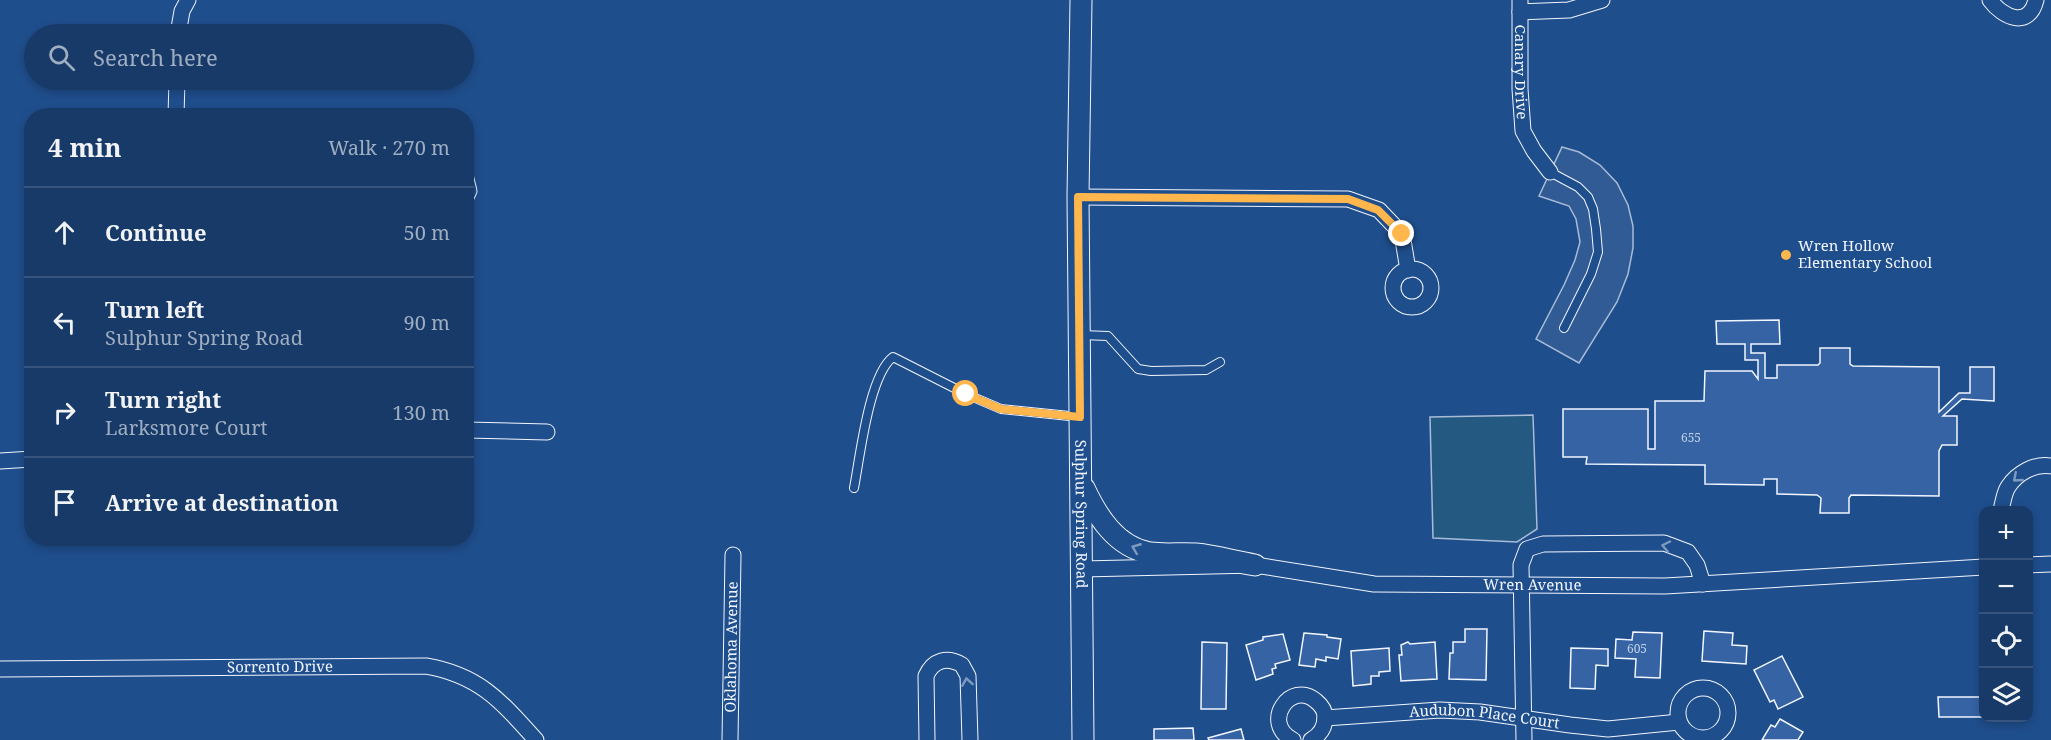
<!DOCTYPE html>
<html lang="en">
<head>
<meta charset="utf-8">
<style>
  body { margin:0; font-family:"Noto Serif",serif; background:#20416f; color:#f1f3f6 }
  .controls { position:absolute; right:18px; bottom:18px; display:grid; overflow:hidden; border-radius:12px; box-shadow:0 3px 9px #0003 }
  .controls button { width:54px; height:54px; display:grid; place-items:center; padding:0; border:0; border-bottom:2px solid #36547d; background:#173a69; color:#f1f3f6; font:30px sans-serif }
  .stop { position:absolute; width:18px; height:18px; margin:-14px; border:4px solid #ffb74d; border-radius:50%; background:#fff }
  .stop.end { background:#ffb74d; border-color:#fff; box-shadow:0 2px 6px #0008 }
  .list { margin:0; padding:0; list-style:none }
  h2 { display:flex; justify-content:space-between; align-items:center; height:78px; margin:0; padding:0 24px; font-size:26px }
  h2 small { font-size:20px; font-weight:400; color:#9eadc0 }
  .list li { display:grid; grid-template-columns:39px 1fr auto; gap:18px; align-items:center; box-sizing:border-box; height:90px; padding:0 24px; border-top:2px solid #36547d }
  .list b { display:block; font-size:22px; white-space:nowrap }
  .list p { margin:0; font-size:20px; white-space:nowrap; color:#9eadc0 }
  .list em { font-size:20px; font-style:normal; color:#9eadc0 }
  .icon { flex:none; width:33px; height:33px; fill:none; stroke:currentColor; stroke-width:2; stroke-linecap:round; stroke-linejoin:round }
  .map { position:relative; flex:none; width:2051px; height:740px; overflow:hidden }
  .search { position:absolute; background:#173a69; box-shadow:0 3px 9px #0003; left:24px; top:24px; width:450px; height:66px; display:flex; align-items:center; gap:15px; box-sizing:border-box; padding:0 21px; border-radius:33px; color:#9eadc0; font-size:22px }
  .panel { position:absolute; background:#173a69; box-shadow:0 3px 9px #0003; left:24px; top:108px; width:450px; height:438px; border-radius:24px }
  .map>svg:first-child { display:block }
</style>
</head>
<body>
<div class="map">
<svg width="2051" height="740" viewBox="0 0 2051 740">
  <rect width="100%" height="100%" fill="#1f4e8c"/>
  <path fill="#245a82" stroke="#a8bbd7" stroke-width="1.5" d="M1533,415L1537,529L1517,542L1433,538L1430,417Z"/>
  <path fill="#305b95" stroke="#a8bbd7" stroke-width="1.5" d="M1562,147L1579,152L1600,165L1617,183L1628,205L1633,226V248L1628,274L1617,302L1579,363L1536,339L1564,285L1575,260L1580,242L1576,219L1569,206L1539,196Z"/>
  <g fill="#3563a3" stroke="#f2f6ff" stroke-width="1.5">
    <path d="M1779,320L1780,344H1751V353H1765V378H1777V365H1818L1820,363V348H1850V364L1853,366L1939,367V412L1959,393H1970V367H1994V401L1962,399L1943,416H1957V445H1942L1939,451V496L1851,495L1849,498V513H1820L1821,498L1817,495L1777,494V479H1764V485L1705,484V465L1586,464L1587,457H1563V409H1648V449H1655V401H1704L1705,371H1752L1758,379V360H1745V344H1717L1716,321Z"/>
    <path d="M1465,629H1487L1486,680L1449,679L1450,653H1453V642H1465Z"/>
    <path d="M1704,631L1733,633L1732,645L1747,646L1746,664L1702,661Z"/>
    <path d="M1633,632L1662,633L1660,678L1635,677L1636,659L1615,658L1616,639L1632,640Z"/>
    <path d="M1304,633L1327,635V637L1341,639L1338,659L1326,657V661L1316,659L1315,667L1299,665Z"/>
    <path d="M1283,634L1290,660L1275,664L1276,668L1272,669L1273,674L1256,680L1246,645L1263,640V637Z"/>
    <path d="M1202,642L1227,643L1226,709H1201Z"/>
    <path d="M1408,642L1410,644L1435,642L1437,679L1401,681L1399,655H1402L1401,645Z"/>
    <path d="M1389,648L1390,671L1379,672V676H1371V684L1353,686L1351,651Z"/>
    <path d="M1571,648L1608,649V666L1596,665L1595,689L1570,688Z"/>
    <path d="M1782,656L1803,697L1778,709L1774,700L1770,702L1754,670Z"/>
    <path d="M1938,697H1984V717H1939Z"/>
    <path d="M1780,719L1803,732L1798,740H1762L1771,725L1775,727Z"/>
    <path d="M1193,728L1194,740H1154V729Z"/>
    <path d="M1241,729L1244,740H1209L1208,738Z"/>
  </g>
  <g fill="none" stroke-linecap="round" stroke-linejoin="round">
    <defs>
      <g id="service">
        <path d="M1550,172L1578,187L1588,197L1593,209L1596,229L1598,252L1591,274L1564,328"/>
        <path d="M1081,335L1108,336L1138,369L1151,371L1206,370L1220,362"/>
        <path d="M854,488C860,457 869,375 893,357L966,394L1001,409L1079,417"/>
      </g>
      <g id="minor">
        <path id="s1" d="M1520,0V89L1523,131L1534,151L1550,172"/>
        <path d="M1990,0C2003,18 2029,29 2036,0"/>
        <path d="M1520,12L1569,10L1602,0"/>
        <path d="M178,34L182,11L188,0"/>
        <path d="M176,116L177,80"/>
        <path d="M466,179L469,191L466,197"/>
        <path d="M1078,197L1348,199L1379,210L1402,234L1408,270"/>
        <circle cx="1412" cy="288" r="19"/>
        <path d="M466,430L547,432"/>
        <path d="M0,461L32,459"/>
        <path d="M2001,510C2003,503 2004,493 2008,487C2017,473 2035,463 2051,466"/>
        <path d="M2028,565L2051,564"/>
        <path id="s2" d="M1082,569L1255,565L1374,584L1665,586L1984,567"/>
        <path id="s3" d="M0,669L426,666C479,675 501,701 536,740"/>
        <circle cx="1703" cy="713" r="25"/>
        <path id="s4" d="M1325,718L1440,710L1480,712L1570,725L1608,729L1679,722"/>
        <path id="s5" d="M730,740L733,555"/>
        <path d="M927,740L926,676C933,660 947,656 962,665L968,676L970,740"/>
        <path d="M1293,740C1260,723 1291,679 1316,701C1321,705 1325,710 1325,717C1325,728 1320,735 1311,740"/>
        <path d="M1524,740L1521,565L1527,549L1543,544L1664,543L1688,552L1697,565L1703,584"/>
      </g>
      <g id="secondary">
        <path id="s6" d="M1081,0L1078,197L1083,740"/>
        <path d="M1084,488C1097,516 1116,547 1150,553C1165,555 1181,553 1196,554C1216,556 1236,562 1255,565"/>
      </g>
    </defs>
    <use href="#service" stroke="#f2f6ff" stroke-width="10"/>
    <use href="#minor" stroke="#f2f6ff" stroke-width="17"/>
    <use href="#secondary" stroke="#f2f6ff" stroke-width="23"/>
    <use href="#service" stroke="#1f4e8c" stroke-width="8"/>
    <use href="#minor" stroke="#1f4e8c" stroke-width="15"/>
    <use href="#secondary" stroke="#1f4e8c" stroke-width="21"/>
  </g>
  <defs><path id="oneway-chevron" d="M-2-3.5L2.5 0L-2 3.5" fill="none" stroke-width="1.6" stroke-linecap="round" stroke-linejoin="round" transform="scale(1.5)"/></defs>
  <g stroke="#7e9ac0">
    <use href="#oneway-chevron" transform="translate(2017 478) rotate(139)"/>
    <use href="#oneway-chevron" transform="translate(1666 546) rotate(-168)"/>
    <use href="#oneway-chevron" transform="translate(1136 548) rotate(-158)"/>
    <use href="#oneway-chevron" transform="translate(967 682) rotate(-99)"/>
  </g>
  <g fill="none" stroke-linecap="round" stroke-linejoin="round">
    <path stroke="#ffb74d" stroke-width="8" d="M966,394L1001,409L1080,417L1078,197L1348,199L1378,210L1402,234"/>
  </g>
  <circle fill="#ffb74d" stroke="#1f4e8c" stroke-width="2" cx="1786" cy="255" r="6"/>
  <g text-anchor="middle" stroke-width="4.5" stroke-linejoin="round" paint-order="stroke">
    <g font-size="12" fill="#c3d1e8">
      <text x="1691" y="442">655</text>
      <text x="1637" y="653">605</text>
    </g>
    <g font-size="15" fill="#f2f6ff" stroke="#1f4e8c">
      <text dy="5" stroke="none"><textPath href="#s1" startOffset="72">Canary Drive</textPath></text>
      <text dy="5" stroke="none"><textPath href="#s6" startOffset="514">Sulphur Spring Road</textPath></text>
      <text dy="5" stroke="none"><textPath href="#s2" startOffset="452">Wren Avenue</textPath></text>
      <text dy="5" stroke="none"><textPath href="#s5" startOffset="93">Oklahoma Avenue</textPath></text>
      <text dy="5" stroke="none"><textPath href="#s3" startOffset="280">Sorrento Drive</textPath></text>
      <text dy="5" stroke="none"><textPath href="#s4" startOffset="160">Audubon Place Court</textPath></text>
    </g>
    <g font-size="15" fill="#f2f6ff" stroke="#1f4e8c" text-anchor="start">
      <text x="1798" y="251">Wren Hollow<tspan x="1798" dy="17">Elementary School</tspan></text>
    </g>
  </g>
</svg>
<div class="controls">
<button>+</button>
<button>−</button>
<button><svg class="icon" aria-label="locate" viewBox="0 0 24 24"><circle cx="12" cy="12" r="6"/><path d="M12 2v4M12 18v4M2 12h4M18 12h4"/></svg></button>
<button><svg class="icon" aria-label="layers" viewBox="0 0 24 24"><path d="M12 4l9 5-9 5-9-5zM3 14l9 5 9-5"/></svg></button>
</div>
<div class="stop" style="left:966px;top:394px"></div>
<div class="stop end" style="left:1402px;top:234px"></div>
<div class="search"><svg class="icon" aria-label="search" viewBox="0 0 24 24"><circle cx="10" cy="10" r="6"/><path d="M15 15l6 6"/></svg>Search here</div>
<section class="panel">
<h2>4 min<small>Walk · 270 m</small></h2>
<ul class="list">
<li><svg class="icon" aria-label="ahead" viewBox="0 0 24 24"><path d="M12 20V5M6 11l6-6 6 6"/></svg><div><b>Continue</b></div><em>50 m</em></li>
<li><svg class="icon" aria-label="left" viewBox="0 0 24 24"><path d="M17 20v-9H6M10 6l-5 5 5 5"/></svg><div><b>Turn left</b><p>Sulphur Spring Road</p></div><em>90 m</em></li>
<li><svg class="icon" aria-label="right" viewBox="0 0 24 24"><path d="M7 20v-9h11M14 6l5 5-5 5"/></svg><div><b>Turn right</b><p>Larksmore Court</p></div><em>130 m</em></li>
<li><svg class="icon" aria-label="arrive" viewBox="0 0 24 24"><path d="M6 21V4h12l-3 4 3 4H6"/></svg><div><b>Arrive at destination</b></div></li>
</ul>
</section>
</div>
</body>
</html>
